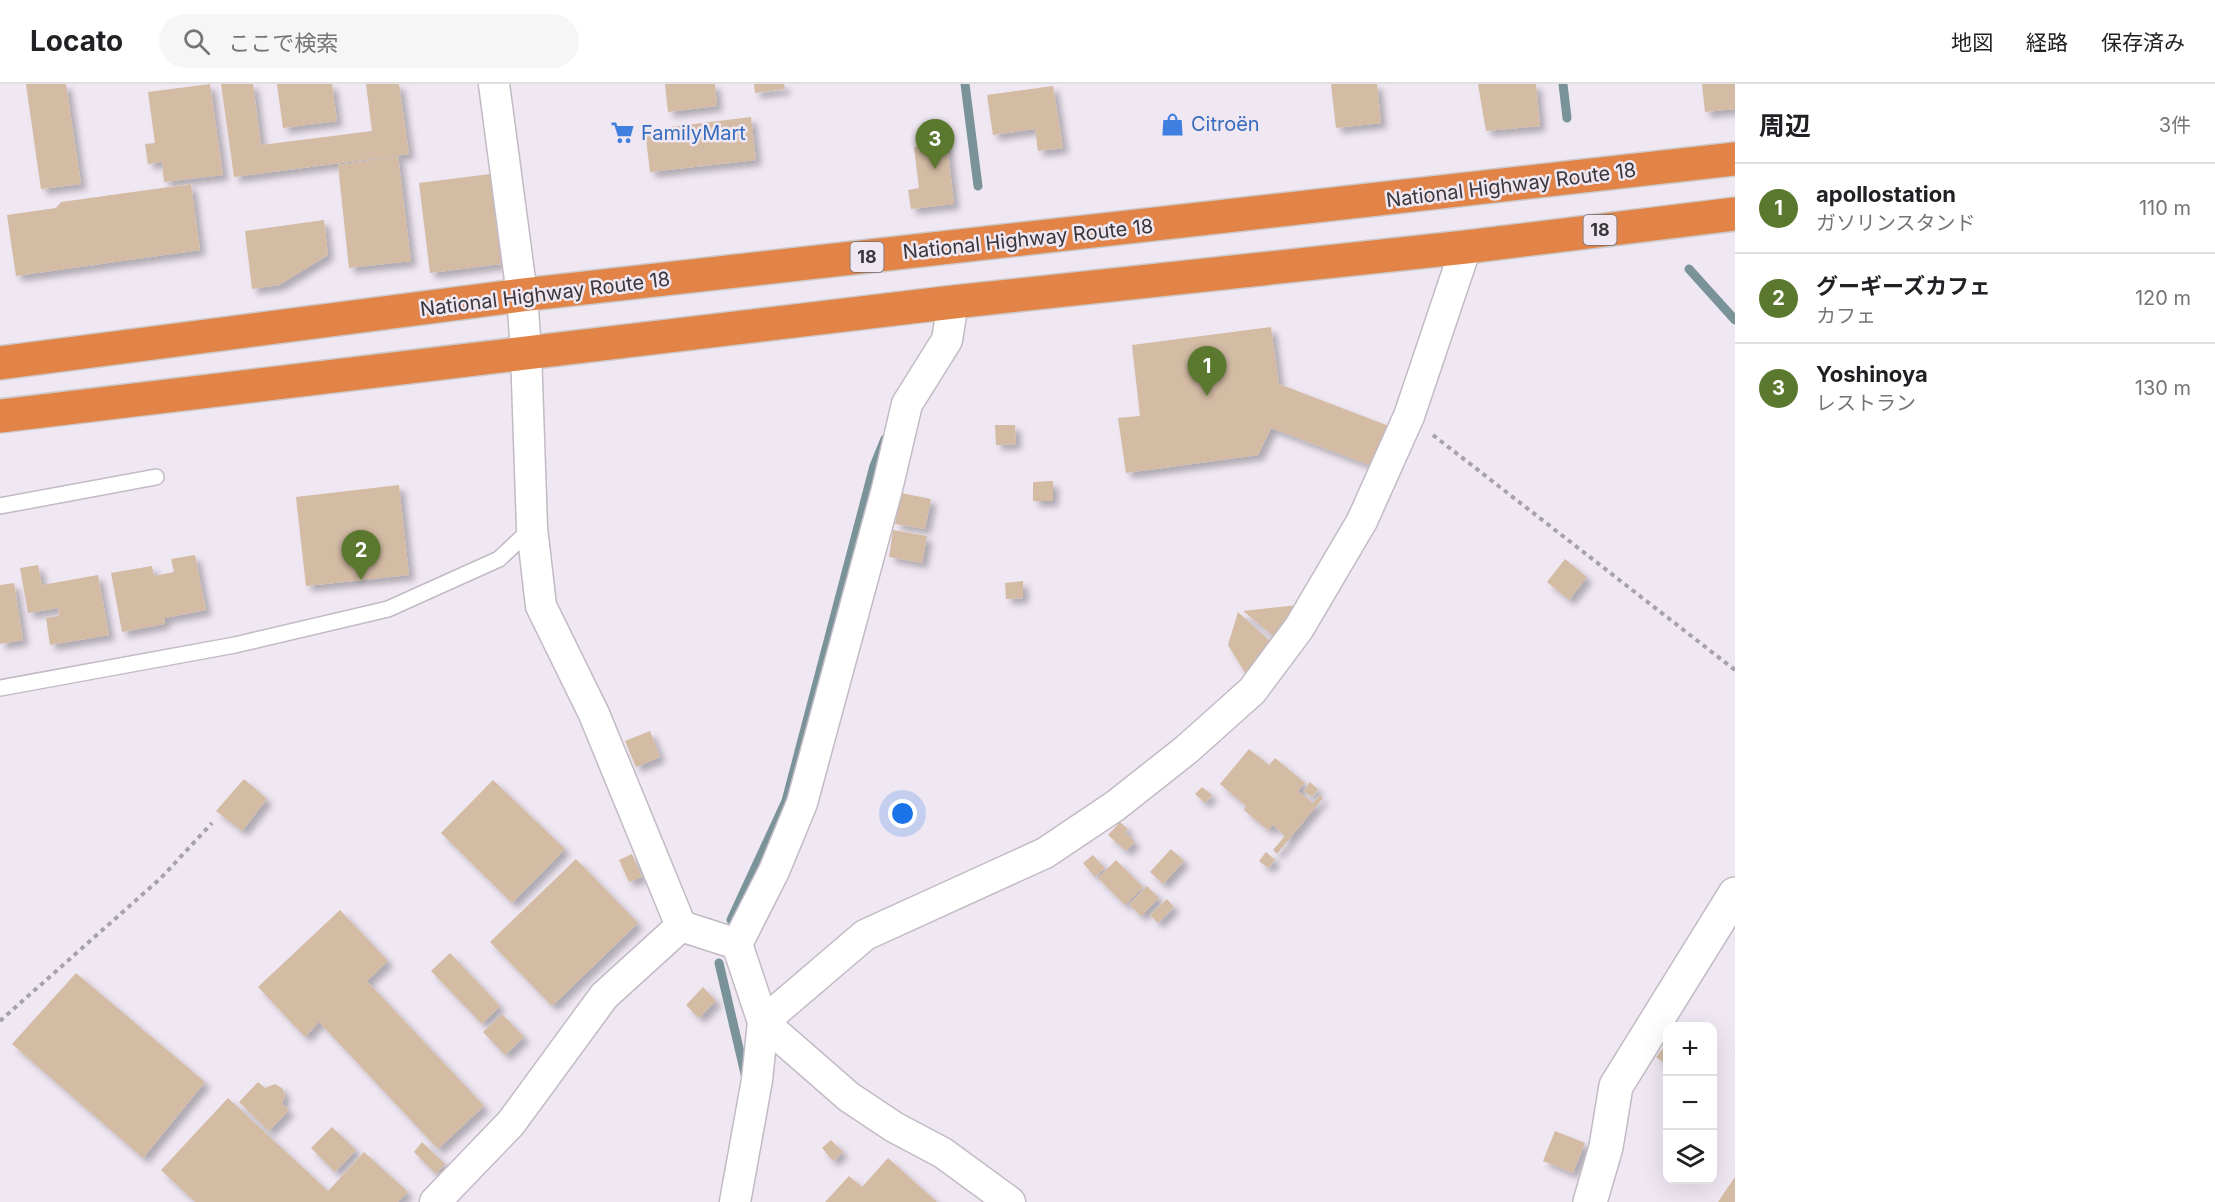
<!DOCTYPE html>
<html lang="ja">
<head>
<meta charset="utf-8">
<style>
  body { margin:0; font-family:Inter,"Noto Sans JP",sans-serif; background:#f6f6f6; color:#202124 }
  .controls { position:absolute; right:18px; bottom:18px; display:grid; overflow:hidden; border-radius:12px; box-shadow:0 6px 24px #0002 }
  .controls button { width:54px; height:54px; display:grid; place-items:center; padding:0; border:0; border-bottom:2px solid #e0e0e0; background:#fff; color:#202124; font:30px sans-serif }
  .you { position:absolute; left:903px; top:730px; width:21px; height:21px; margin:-15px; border:4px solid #fff; border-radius:50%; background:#1a73e8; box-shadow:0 0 0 9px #1a73e833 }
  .badge { display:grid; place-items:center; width:39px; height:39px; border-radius:50%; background:#5b792e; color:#fff; font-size:20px; font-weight:700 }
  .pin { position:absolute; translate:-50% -50px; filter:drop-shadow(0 2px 3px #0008) }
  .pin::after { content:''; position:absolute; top:32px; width:21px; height:18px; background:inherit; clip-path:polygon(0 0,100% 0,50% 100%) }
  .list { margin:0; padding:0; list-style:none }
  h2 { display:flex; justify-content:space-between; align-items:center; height:78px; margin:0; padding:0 24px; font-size:26px }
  h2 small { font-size:20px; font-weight:400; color:#757577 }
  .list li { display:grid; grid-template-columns:39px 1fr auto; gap:18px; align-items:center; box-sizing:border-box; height:90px; padding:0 24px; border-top:2px solid #e0e0e0 }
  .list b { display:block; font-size:22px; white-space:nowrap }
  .list p { margin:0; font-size:20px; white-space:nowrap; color:#757577 }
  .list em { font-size:20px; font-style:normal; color:#757577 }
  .icon { flex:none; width:33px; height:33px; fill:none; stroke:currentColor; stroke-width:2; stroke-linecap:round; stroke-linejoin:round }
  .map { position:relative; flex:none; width:1735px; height:1118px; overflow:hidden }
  header { display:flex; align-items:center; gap:36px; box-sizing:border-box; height:84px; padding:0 30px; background:#fff; border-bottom:2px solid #e0e0e0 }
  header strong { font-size:28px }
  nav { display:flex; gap:33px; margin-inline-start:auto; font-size:21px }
  .search { width:420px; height:54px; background:#f6f6f6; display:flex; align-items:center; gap:15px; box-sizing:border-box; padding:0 21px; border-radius:33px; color:#757577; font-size:22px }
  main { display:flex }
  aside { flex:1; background:#fff }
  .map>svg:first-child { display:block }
</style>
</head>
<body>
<header>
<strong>Locato</strong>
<div class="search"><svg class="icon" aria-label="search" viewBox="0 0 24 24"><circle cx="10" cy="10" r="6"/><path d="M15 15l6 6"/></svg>ここで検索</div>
<nav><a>地図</a><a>経路</a><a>保存済み</a></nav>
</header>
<main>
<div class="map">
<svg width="1735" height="1118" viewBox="0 0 1735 1118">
  <defs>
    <filter id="shadow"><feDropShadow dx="5.5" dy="5.5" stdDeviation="3" flood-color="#0004"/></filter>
  </defs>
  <rect width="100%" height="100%" fill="#efe7f2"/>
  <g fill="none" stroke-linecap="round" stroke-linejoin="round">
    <g stroke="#7a9399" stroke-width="9">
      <path d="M965,0L978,102"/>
      <path d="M1563,0L1567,34"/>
      <path d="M1689,185L1735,236"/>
      <path d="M731,836L786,717L874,382L885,355"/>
      <path d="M719,879L746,994"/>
    </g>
  </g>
  <g fill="#d3bba4" filter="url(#shadow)">
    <path d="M26,0H66L81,100L41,105Z"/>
    <path d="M210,0L223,91L164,98L162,78L148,80L145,60L155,59L148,8Z"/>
    <path d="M221,0H253L261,61L372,47L366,0H399L409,70L234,93Z"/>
    <path d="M277,0H332L337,37L283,44Z"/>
    <path d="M665,0H715L717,22L668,28Z"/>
    <path d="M754,0H784L785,5L755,9Z"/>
    <path d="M1331,0H1377L1381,39L1336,44Z"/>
    <path d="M1478,0H1536L1540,42L1486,47Z"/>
    <path d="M1702,0H1735V25L1705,28Z"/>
    <path d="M1053,2L1063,64L1038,67L1035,45L993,51L987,11Z"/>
    <path d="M751,33L756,76L650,88L645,46Z"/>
    <path d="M947,59L954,120L911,125L908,106L919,104L914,63Z"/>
    <path d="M398,72L411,177L349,184L338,81Z"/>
    <path d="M490,90L501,180L430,189L419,99Z"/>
    <path d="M191,100L200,166L16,192L7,131L56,124L61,118Z"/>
    <path d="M324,136L328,171L279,201L252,205L245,147Z"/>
    <path d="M1271,243L1279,300L1394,344L1377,384L1271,344L1258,371L1126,389L1118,334L1140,332L1132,261Z"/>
    <path d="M995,341H1015L1016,360L996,361Z"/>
    <path d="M1053,397V417H1033V398Z"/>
    <path d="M399,401L409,491L306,502L296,413Z"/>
    <path d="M901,409L931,415L925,445L895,440Z"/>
    <path d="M893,446L927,452L922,479L889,473Z"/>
    <path d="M195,471L206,526L165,534L164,540L122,548L111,489L152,482L154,492L174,488L171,475Z"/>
    <path d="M1565,475L1587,493L1569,516L1547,498Z"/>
    <path d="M38,481L42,501L98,491L109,551L50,561L46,534L59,532L58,524L28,529L20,484Z"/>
    <path d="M1023,497V514L1006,515L1005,499Z"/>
    <path d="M14,499L23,556L0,560V501Z"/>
    <path d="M1308,520L1277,555L1243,527Z"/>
    <path d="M1238,528L1274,561L1247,592L1228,561Z"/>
    <path d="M650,647L660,673L636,683L625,657Z"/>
    <path d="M1249,665L1269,681L1275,674L1305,699L1298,707L1313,719L1320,711L1323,714L1277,770L1273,766L1285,752L1273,741L1268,746L1244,726L1246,722L1220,700Z"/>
    <path d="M244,695L267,715L242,747L216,727Z"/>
    <path d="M493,696L565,765L512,819L441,749Z"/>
    <path d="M1310,698L1318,705L1312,713L1304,707Z"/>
    <path d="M1202,703L1212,711L1205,719L1195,710Z"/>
    <path d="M1120,738L1128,745L1125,748L1135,758L1126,767L1108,751Z"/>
    <path d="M1171,765L1184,777L1163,800L1150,788Z"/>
    <path d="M1266,768L1275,776L1268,784L1259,777Z"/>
    <path d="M632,770L642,793L629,798L619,776Z"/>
    <path d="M1093,771L1105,784L1095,793L1083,779Z"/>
    <path d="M576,775L638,839L552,922L490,858Z"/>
    <path d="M1116,776L1143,803L1125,821L1098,794Z"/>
    <path d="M1147,802L1159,814L1141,832L1129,820Z"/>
    <path d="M1167,815L1174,823L1158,839L1150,831Z"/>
    <path d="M340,826L388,877L367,897L484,1022L438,1065L319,938L305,953L258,903Z"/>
    <path d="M450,869L500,922L482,940L431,887Z"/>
    <path d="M76,889L205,998L143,1074L12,960Z"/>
    <path d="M703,903L716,917L699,934L686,921Z"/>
    <path d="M502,930L524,953L505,971L483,948Z"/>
    <path d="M1668,958V982L1656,973Z"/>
    <path d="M258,998L265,1004L275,1000L282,1004L285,1011L282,1020L289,1026L269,1047L239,1018Z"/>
    <path d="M228,1014L328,1107L364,1068L408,1108L398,1118H195L161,1086Z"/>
    <path d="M332,1043L356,1066L335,1088L311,1064Z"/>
    <path d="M1555,1047L1585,1059L1573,1089L1543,1077Z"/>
    <path d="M831,1056L843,1068L833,1077L822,1064Z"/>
    <path d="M422,1058L445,1080L436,1090L414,1068Z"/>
    <path d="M888,1074L937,1118H825L849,1092L862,1103Z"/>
    <path d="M1735,1093V1118H1718Z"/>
  </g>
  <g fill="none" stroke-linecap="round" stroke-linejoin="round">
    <defs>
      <g id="service">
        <path d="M0,422L156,393"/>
        <path d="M0,604L235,561L388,525L499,475L532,444"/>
      </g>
      <g id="minor">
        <path d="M494,0L522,211L526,267L532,444L541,522L594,630L681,842L737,860L763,938L757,996L735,1118"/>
        <path d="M737,860L774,787L802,719L887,405L907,320L947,256L953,218"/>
        <path d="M763,938L865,851L1045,769L1115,722L1186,666L1252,607L1299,544L1362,437L1409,332L1466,163"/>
        <path d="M763,938L849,1013L894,1043L943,1069L1010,1118"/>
        <path d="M435,1118L511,1039L604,912L681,842"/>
      </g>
      <path id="tertiary" d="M1590,1118L1606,1063L1616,1002L1735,810"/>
      <g id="trunk">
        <path d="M0,279L522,211L1735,75"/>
        <path d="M0,332L953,218L1466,163L1735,130"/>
      </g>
    </defs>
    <use href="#service" stroke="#c2bac4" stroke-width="18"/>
    <use href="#minor" stroke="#c2bac4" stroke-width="33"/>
    <use href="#tertiary" stroke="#c2bac4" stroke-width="36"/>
    <use href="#trunk" stroke="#cccbcc" stroke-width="36"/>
    <g stroke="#a7a1a9" stroke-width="4" stroke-dasharray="4.5 4.5" stroke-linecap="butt">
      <path d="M1433,351L1735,586"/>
      <path d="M0,937L161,794L212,739"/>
    </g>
    <use href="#service" stroke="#fff" stroke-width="15"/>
    <use href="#minor" stroke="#fff" stroke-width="30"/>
    <use href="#tertiary" stroke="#fff" stroke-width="33"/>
    <use href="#trunk" stroke="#e28447" stroke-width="33"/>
  </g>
  <defs>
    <symbol id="shop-bare" viewBox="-9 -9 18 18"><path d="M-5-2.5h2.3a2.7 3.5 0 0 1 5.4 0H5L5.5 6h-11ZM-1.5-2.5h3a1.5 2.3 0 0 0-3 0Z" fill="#3f7fe0" stroke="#efe7f2" stroke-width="2.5" paint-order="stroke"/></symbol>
    <symbol id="supermarket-bare" viewBox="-9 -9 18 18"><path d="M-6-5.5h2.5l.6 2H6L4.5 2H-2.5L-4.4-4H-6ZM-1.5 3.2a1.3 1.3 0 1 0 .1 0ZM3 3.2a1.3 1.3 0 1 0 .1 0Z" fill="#3f7fe0" stroke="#efe7f2" stroke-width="2.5" paint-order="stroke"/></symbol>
  </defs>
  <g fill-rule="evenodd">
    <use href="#shop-bare" x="1156" y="24" width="33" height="33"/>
    <use href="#supermarket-bare" x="606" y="32" width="33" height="33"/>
  </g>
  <g text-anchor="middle" stroke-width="5" stroke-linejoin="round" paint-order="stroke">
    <g fill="#efe7f2" stroke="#706c72" stroke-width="1.5">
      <rect x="1583.5" y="131" width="33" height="30" rx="4.5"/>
      <rect x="850.5" y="158" width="33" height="30" rx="4.5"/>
    </g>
    <g font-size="18" font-weight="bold" fill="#3a373b">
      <text x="1600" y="152">18</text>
      <text x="867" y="179">18</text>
    </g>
    <g font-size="20" fill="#366cbe" stroke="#efe7f2" text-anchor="start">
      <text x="1191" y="47">Citroën</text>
      <text x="641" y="56">FamilyMart</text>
    </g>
    <g font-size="20" fill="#3a373b" stroke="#efe7f2">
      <text transform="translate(1511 101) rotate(-7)" y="7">National Highway Route 18</text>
      <text transform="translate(1028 155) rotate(-6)" y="7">National Highway Route 18</text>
      <text transform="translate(545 210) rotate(-7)" y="7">National Highway Route 18</text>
    </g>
  </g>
</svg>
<div class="controls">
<button>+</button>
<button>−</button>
<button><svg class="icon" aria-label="layers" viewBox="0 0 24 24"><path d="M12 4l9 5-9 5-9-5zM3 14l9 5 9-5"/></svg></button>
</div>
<div class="you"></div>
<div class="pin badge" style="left:1207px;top:312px">1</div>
<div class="pin badge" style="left:361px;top:496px">2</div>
<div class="pin badge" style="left:935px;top:85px">3</div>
</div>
<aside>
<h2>周辺<small>3件</small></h2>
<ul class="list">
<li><span class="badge">1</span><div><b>apollostation</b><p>ガソリンスタンド</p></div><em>110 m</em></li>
<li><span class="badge">2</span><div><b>グーギーズカフェ</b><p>カフェ</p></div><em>120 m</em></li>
<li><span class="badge">3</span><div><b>Yoshinoya</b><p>レストラン</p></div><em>130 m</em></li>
</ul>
</aside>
</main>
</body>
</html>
